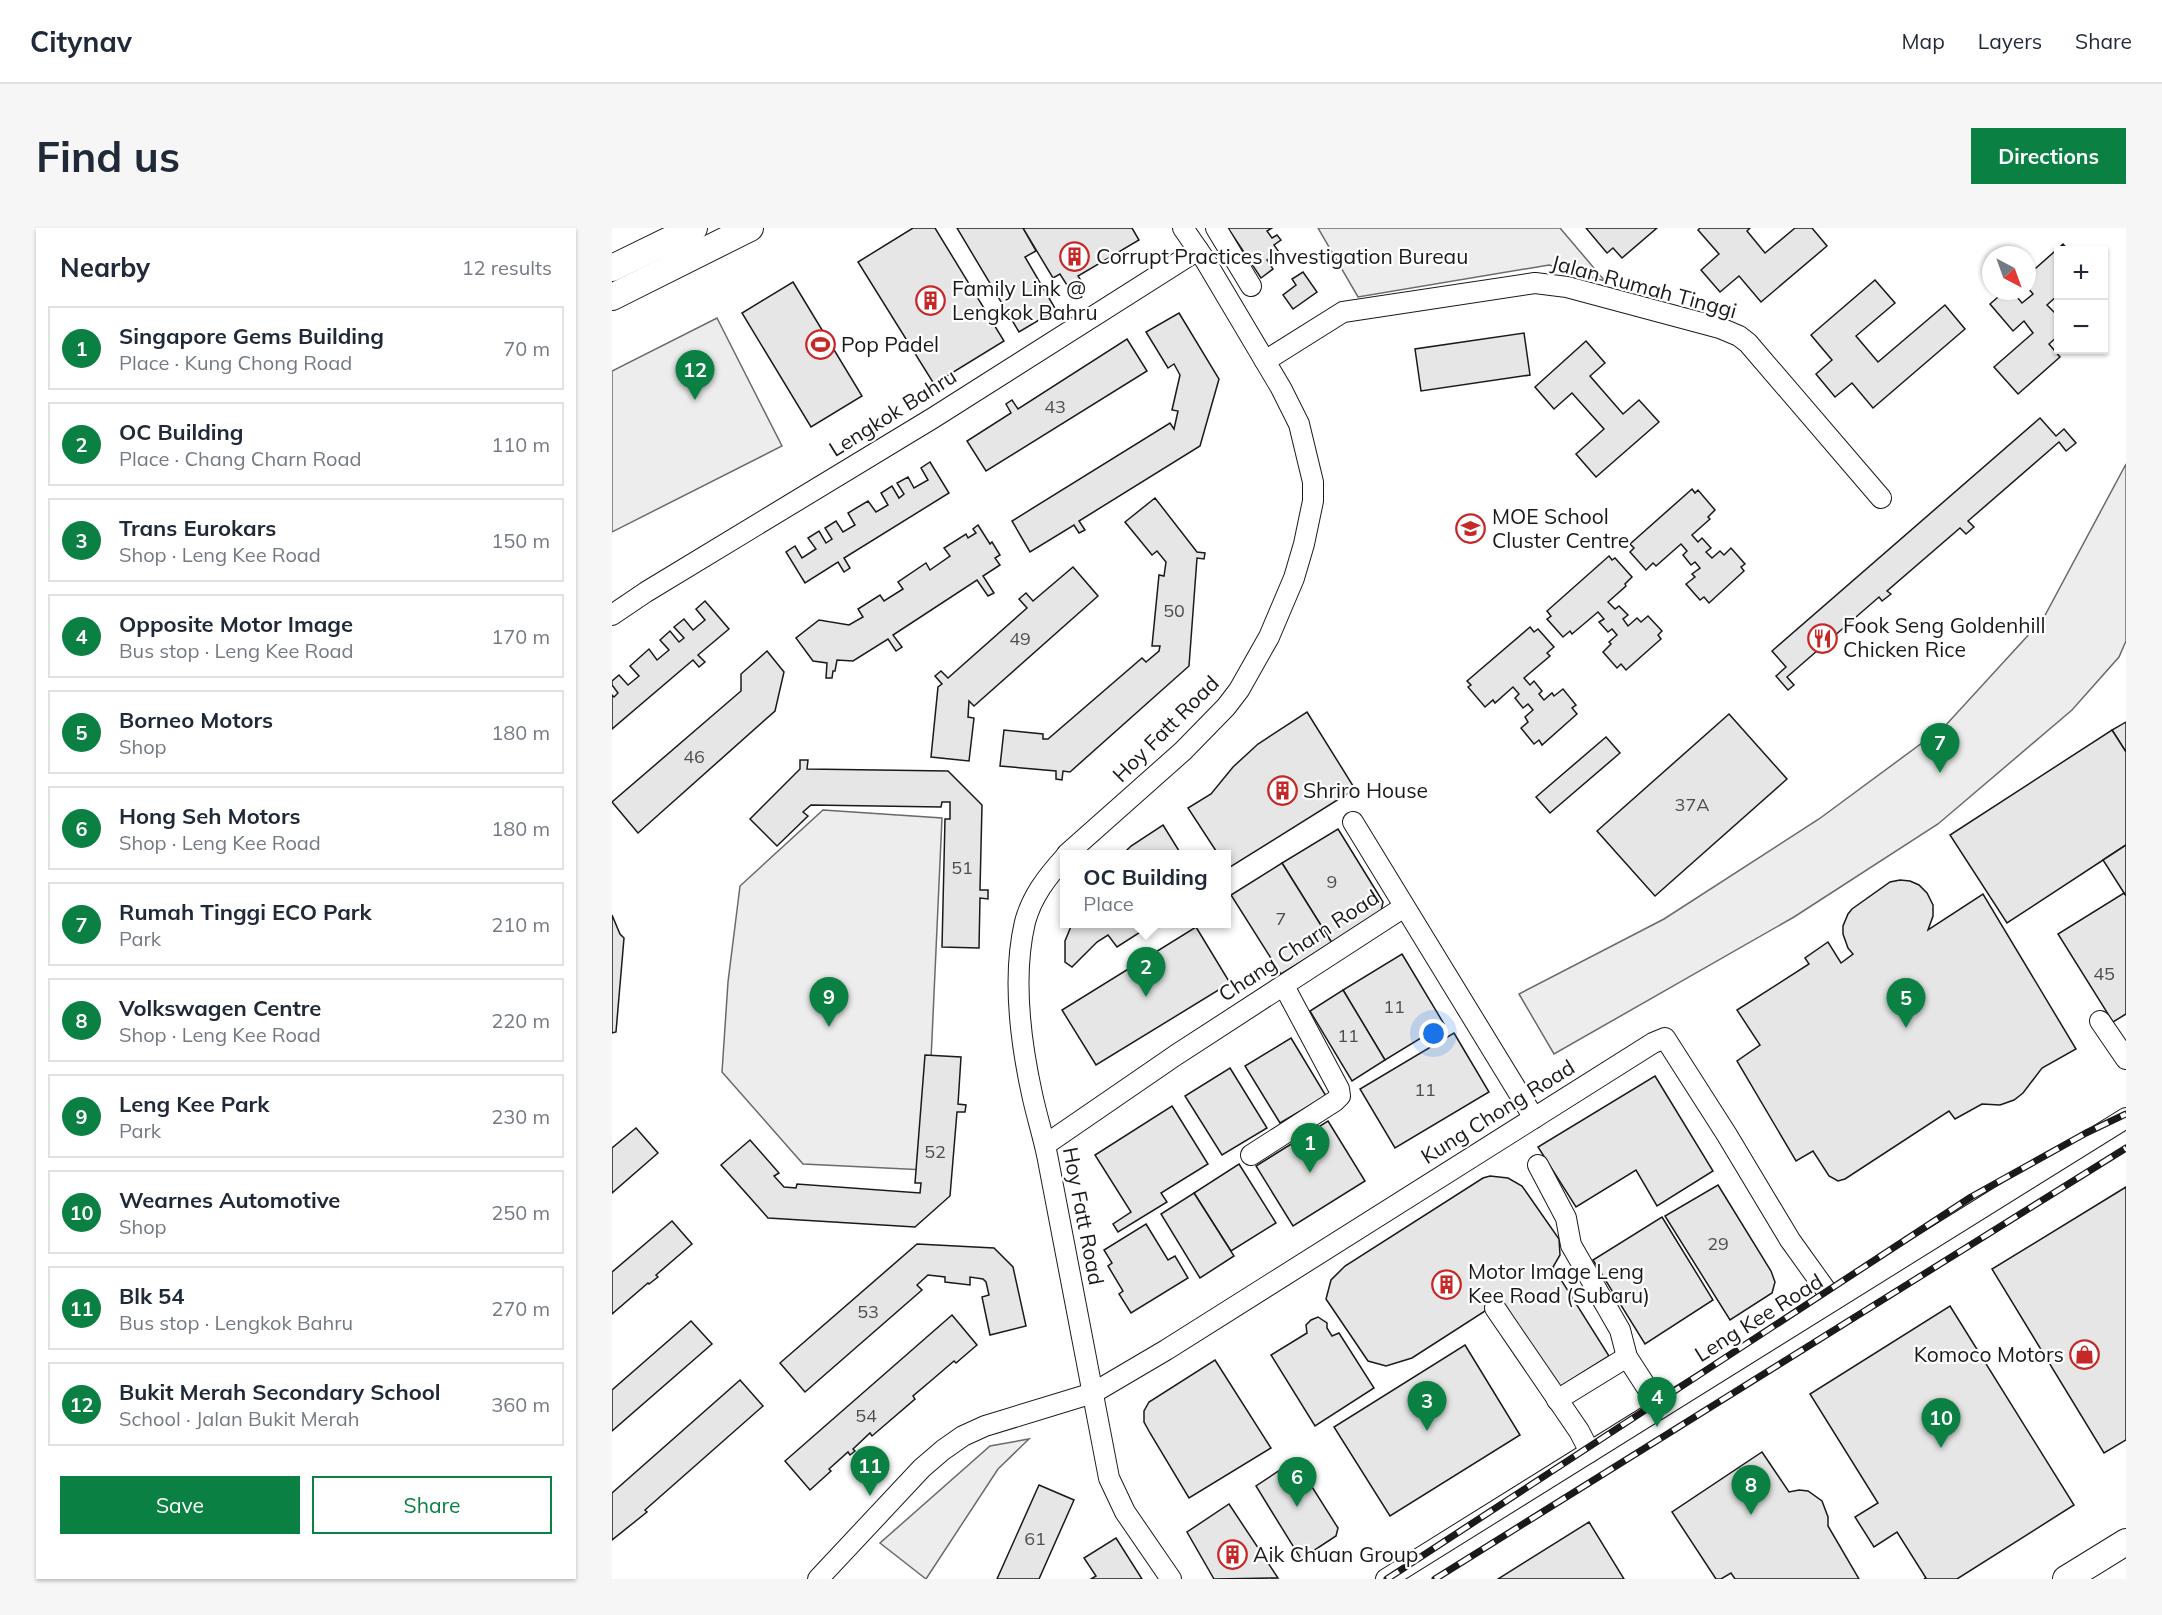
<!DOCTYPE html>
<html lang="en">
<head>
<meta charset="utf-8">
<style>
  body { margin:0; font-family:Mulish,sans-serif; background:#f6f6f7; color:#1f2937 }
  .controls { position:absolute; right:18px; top:18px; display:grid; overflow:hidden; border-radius:0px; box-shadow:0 2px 4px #0004 }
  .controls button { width:54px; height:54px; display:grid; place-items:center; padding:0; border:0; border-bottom:2px solid #e0e1e3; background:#fff; color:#1f2937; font:30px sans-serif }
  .compass { position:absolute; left:1370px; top:18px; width:54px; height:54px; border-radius:50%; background:#fff; box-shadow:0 2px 4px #0004; rotate:139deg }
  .you { position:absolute; left:822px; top:806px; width:21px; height:21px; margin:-15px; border:4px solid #fff; border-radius:50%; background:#1a73e8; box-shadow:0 0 0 9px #1a73e833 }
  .badge { display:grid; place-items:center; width:39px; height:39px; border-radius:50%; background:#0b8043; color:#fff; font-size:20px; font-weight:700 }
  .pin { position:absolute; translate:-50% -50px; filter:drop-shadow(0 2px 3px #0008) }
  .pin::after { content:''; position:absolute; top:32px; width:21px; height:18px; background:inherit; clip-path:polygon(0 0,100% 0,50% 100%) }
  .popup { position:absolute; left:448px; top:622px; width:171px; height:78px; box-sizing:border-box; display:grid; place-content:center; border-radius:0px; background:#fff; filter:drop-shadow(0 2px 4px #0005); font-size:20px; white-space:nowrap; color:#747a83 }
  .popup b { font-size:22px; color:#1f2937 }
  .popup::after { content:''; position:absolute; left:50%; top:100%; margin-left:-12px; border:12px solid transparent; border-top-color:#fff }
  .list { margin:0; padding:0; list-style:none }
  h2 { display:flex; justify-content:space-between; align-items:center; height:78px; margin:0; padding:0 24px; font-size:26px }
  h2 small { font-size:20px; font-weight:400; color:#747a83 }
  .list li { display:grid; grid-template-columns:39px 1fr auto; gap:18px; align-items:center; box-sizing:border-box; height:84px; margin:0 12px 12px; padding:0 12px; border:2px solid #e0e1e3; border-radius:0px }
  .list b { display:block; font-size:22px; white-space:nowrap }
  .list p { margin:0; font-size:20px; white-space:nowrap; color:#747a83 }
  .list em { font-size:20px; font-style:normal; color:#747a83 }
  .actions { display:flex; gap:12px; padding:18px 24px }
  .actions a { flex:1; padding:14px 0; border:2px solid #0b8043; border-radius:0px; text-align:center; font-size:21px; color:#0b8043 }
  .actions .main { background:#0b8043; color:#fff }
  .map { position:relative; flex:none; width:1514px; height:1351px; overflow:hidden; border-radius:0px }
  header { display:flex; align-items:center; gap:36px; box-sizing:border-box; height:84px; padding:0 30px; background:#fff; border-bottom:2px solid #e0e1e3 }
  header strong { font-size:28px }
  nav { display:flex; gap:33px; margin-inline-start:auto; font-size:21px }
  .intro { display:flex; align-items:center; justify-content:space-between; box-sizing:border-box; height:144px; padding:0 36px }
  h1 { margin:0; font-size:42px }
  .button { padding:15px 27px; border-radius:0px; background:#0b8043; color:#fff; font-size:21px; font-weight:700 }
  main { display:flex; gap:36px; padding:0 36px }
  aside { flex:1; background:#fff; border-radius:0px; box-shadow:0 2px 4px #0004 }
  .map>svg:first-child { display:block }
</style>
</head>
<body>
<header>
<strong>Citynav</strong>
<nav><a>Map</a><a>Layers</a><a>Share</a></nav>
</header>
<div class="intro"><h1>Find us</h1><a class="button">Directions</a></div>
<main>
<aside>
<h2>Nearby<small>12 results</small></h2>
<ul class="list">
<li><span class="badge">1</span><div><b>Singapore Gems Building</b><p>Place · Kung Chong Road</p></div><em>70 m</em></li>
<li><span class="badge">2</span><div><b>OC Building</b><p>Place · Chang Charn Road</p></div><em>110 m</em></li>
<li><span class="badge">3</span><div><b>Trans Eurokars</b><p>Shop · Leng Kee Road</p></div><em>150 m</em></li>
<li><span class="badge">4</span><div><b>Opposite Motor Image</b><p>Bus stop · Leng Kee Road</p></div><em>170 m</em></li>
<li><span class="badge">5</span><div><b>Borneo Motors</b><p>Shop</p></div><em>180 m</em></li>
<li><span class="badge">6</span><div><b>Hong Seh Motors</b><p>Shop · Leng Kee Road</p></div><em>180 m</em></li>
<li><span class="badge">7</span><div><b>Rumah Tinggi ECO Park</b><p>Park</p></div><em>210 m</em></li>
<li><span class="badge">8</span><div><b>Volkswagen Centre</b><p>Shop · Leng Kee Road</p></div><em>220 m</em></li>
<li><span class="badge">9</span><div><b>Leng Kee Park</b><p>Park</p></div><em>230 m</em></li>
<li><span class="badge">10</span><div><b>Wearnes Automotive</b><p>Shop</p></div><em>250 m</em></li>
<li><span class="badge">11</span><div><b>Blk 54</b><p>Bus stop · Lengkok Bahru</p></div><em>270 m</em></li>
<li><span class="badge">12</span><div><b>Bukit Merah Secondary School</b><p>School · Jalan Bukit Merah</p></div><em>360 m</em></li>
</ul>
<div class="actions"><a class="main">Save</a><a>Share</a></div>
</aside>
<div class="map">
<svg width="1514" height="1351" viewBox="0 0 1514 1351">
  <rect width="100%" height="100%" fill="#fff"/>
  <g fill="#ededed" stroke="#6a6a6a" stroke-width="1.5">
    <path d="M706,0H948L993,53L937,37L746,69Z"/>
    <path d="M105,90L170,218L0,304V143Z"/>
    <path d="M1514,236V413L1507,429L1460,482L1326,596L1182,689L942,826L907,766L1052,691L1207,591L1333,498L1431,391Z"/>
    <path d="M211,582L330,590L314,942L191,936L110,844L116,754L128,658Z"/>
    <path d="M417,1211L386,1241L314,1351L268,1315L378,1218Z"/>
  </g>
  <g fill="#e6e6e6" stroke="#1a1a1a" stroke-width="1.5">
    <path d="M301,0H323L392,113L322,156L246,34Z"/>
    <path d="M345,0H411L424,23L413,29L444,82L407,104Z"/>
    <path d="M411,0H520L527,12L466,48L470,54L458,62L448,46L441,50Z"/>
    <path d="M616,0H660L655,3L660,10L665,7L669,12L662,17L667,24L655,32L661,41L649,50Z"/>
    <path d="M974,0H1045L1010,30L1001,20L995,25Z"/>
    <path d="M1088,0H1138L1135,3L1153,25L1183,0H1200L1215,18L1149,74L1127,48L1108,64L1089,42L1107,26L1086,2Z"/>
    <path d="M1451,16L1456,22H1446V67L1435,77L1446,88V108L1437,116L1448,129L1406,166L1382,139L1421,105L1412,93L1401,103L1378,76L1393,63H1400L1410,75L1421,66L1415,59V48Z"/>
    <path d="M691,44L705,64L681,81L671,67L684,57L680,51Z"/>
    <path d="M1263,52L1283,75L1244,108L1266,134L1333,77L1353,101L1261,180L1240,155L1223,169L1204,146L1220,132L1199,107Z"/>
    <path d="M181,54L250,168L199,199L130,85Z"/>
    <path d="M567,85L607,151L588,218L467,293L473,302L467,305L462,297L418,324L400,293L558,195L562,201L566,183L560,182L568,147L562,136L556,140L534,104Z"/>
    <path d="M912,105L918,147L809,163L803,121Z"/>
    <path d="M515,111L535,143L374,243L355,213L399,185L394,176L400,172L406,181Z"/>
    <path d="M974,113L993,135L978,148L1011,186L1027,172L1047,194L984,249L964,226L992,201L960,165L942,181L923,159Z"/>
    <path d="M1428,190L1444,208L1452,201L1464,215L1454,223L1447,214L1356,293L1362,299L1354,306L1348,300L1275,363L1279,366L1270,373L1267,369L1175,449L1182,457L1176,462L1164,448L1174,439L1160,423Z"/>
    <path d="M318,234L337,265L232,330L238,340L232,344L226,334L193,355L174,324L183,318L190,330L204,321L196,310L207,303L214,315L220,311L213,300L224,293L231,304L243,297L236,285L256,273L264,284L276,277L269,265L280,258L287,270L292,266L285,255L296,249L302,260L316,252L309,240Z"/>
    <path d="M1080,261L1083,265L1086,262L1103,282L1096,289L1098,291L1080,307L1086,314L1090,310L1099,320L1094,324L1100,330L1108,323L1112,327L1119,320L1133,336L1129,339L1132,343L1097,375L1092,369L1088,372L1074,356L1083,349L1080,346L1088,340L1083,334L1079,337L1071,327L1075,323L1069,316L1044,338L1041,335L1034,342L1018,324L1022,320L1018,316Z"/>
    <path d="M543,270L585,324L593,325L592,331L585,330L577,438L458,544L451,543L450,552L444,551V543L388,538L392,502L431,506V511H436L530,430L534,434L547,423L548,418H540L547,347L552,348L554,334L545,323L540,327L513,294Z"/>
    <path d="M366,297L378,316L380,314L388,327L383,330L388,337L371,348L382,365L376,368L365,352L281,407L290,419L284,423L276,411L241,433L225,432L223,443H221L220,450H214L215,435L201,433L184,410L207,392L237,397L251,389L246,381L268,367L272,373L291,361L286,354L314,335L318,342L338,328L332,320L354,306L356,310L364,305L361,301Z"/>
    <path d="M997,328L1000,332L1003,330L1020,349L1013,356L1014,358L996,374L1003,381L1007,378L1016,387L1011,391L1016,398L1025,390L1029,394L1036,388L1050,403L1046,407L1049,411L1014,442L1009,436L1005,440L991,424L999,416L997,414L1005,407L1000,401L996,404L987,394L992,391L986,384L960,406L958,403L951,409L935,391L939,388L935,383Z"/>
    <path d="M461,339L486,368L362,478L357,473L356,489L362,490L357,533L319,529L326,459L330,456L323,448L329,443L336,450L415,380L407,371L414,365L421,373Z"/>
    <path d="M93,373L117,401L86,427L93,434L87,439L81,432L0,501V467L2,469L6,465L0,457V453L7,447L16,457L27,448L18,438L37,421L45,432L57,422L48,412L58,403L67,414L72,410L62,399L72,391L81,402L93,392L84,381Z"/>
    <path d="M918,399L922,404L926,401L942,419L935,425L938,428L912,450L918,457L922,453L930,463L927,466L932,472L940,465L942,468L951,461L964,477L960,480L965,486L930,517L927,512L922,516L909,500L916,494L913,489L921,482L916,476L911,480L903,470L907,466L901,459L883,475L881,472L873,479L856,459L859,457L855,453Z"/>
    <path d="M155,423L172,444L163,483L26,605L0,574L129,463V446Z"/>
    <path d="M695,484L743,561L615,641V626H606L576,580L599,566L621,539L646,516Z"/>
    <path d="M1117,486L1175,551L1043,668L985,603Z"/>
    <path d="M1514,494V524L1500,502Z"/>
    <path d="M1500,502L1514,524V617L1395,695L1338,607Z"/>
    <path d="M994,509L1008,525L938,585L924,569Z"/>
    <path d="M188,532H196L195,541L336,543L370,577L368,662H376V671L368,670L367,720L330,719L333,591H338V574H330L329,579L199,577L191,584L196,588L165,618L138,591L188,541Z"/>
    <path d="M551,597L569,626H511L519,618Z"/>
    <path d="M726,601L771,674L769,684L720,715L670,635Z"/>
    <path d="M1514,617V668L1491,632Z"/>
    <path d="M670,635L720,715L669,746L619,667Z"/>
    <path d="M1288,652L1298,653L1307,657L1315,665L1321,677V688L1316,702L1371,666L1464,821L1430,840L1411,865L1402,872L1388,877L1370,876L1343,891L1337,883L1233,951L1226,953L1217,948L1201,923L1184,933L1125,833L1148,817L1125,782L1197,736L1193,730L1216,714L1229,735L1241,726L1236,720L1231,706V698L1236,686L1240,681L1278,654Z"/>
    <path d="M1512,665L1514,668V786L1501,794L1446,706Z"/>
    <path d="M0,687L8,706L12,710L4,804L0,805Z"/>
    <path d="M460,696H541L505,719L496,707L485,714L460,739L453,734V713Z"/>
    <path d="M584,699L618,755L484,837L450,782Z"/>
    <path d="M790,726L832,796L773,832L731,762Z"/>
    <path d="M731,762L773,832L740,853L698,783Z"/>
    <path d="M842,805L877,864L783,920L748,861Z"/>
    <path d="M679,810L714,868L668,895L633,838Z"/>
    <path d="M313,827L349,829L346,876L354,877L353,884H345L338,968L303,999L156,990L109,937L138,912L167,945L162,948L172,959L184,960L185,956L308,965L309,955H303Z"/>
    <path d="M618,840L655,900L610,927L573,868Z"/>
    <path d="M1043,848L1101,943L1045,978L1024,942L964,979L926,919Z"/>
    <path d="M560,878L596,936L549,965L555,974L506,1004L501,996L519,984L483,927Z"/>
    <path d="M716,893L753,953L681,998L644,938Z"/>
    <path d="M24,900L46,925L0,965V920Z"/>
    <path d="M627,936L664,995L619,1023L582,965Z"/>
    <path d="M878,948L896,950L910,958L947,1011L948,1027L941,1039L997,1128L946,1160L890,1072L800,1130L774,1138L756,1133L714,1071L719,1052L733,1038L871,950Z"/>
    <path d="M1106,957L1159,1043L1163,1054L1160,1065L1118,1092L1053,988Z"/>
    <path d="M1514,959V1212L1492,1225L1380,1041Z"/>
    <path d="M582,965L622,1028L588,1050L549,986Z"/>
    <path d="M1050,989L1101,1072L1033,1116L981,1032Z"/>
    <path d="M60,993L80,1016L44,1047L46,1049L37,1056L36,1055L0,1086V1044Z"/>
    <path d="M534,996L556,1032L563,1028L576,1050L519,1085L507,1066L511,1063L496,1038L500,1035L492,1022Z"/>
    <path d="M305,1016L382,1020L401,1039L414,1098L378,1107L370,1069L377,1067L374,1054L371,1051L358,1049V1057L333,1054V1049L316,1047L305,1057L310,1062L193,1164L168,1135Z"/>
    <path d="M1338,1078L1462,1277L1345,1351H1312L1314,1350L1285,1304L1262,1319L1243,1289L1266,1275L1198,1166Z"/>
    <path d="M340,1087L365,1117L344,1135L342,1133L321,1151L301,1168L303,1171L260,1208L258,1205L241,1221L243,1223L238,1227L236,1224L217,1241L219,1243L198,1262L173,1233Z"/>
    <path d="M706,1089L715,1095V1100L720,1108L727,1105L762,1160L703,1198L659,1127L695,1105L694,1097L699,1092Z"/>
    <path d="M79,1093L100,1116L0,1203V1162Z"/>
    <path d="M853,1117L908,1207L778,1288L722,1199Z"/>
    <path d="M603,1132L659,1220L577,1270L538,1205L532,1194V1183L537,1174Z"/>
    <path d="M128,1152L151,1178L33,1282L35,1284L0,1312V1265Z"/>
    <path d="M1150,1224L1177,1264L1187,1262L1196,1263L1210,1273L1216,1289V1298L1247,1351H1123L1119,1345L1109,1351H1104L1060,1284Z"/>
    <path d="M683,1232L726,1300L724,1308L689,1331L644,1258Z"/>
    <path d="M427,1257L462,1272L427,1351H385Z"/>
    <path d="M617,1276L666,1350L602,1351L575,1304Z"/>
    <path d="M977,1294L1012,1351H886Z"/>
    <path d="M504,1310L530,1351H479L484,1348L472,1330Z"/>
  </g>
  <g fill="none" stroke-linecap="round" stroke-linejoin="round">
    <defs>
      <g id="minor">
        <path d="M604,0L639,58"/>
        <path d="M653,133L731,84L923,55L955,59L1108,100L1127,108L1136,115L1269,270"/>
        <path d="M0,387L34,364L321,190L586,22"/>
        <path d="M741,594L922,890"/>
        <path d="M455,626L571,523L614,479L627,462L657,409L682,350L692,316L701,273V254L687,196L669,160L593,32L571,0"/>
        <path d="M453,629C435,649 420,668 413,694C400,749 408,811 420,866C425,890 433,913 437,937C457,1041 477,1145 497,1250L513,1284L559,1351"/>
        <path d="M1488,793L1514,831"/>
        <path d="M433,917L564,827L792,679"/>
        <path d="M639,927L723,873L728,868L727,861L672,758"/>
        <path d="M926,937L954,990L959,1017L1008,1102L1015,1129L1048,1180"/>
        <path d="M883,1080L967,1203L978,1224"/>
        <path d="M945,1172L1015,1129"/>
        <path d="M206,1351L310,1240L331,1222L351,1208L373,1198L481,1165L554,1122L1041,815L1053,810L1115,907L1178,1012L1221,1072"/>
        <path d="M774,1351L1514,890"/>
      </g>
      <g id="major">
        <path d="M0,40L82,0"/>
        <path d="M0,69L138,0"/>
        <path d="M1454,1351L1514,1314"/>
      </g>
    </defs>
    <use href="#minor" stroke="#1a1a1a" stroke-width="22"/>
    <use href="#major" stroke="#1a1a1a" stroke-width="28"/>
    <use href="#minor" stroke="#fff" stroke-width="20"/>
    <use href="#major" stroke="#fff" stroke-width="26"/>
    <defs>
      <g id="rail">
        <path d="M775,1351L1359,969L1474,905L1514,886"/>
        <path d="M823,1351L1514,920"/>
      </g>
    </defs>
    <use href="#rail" stroke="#1a1a1a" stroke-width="7"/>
    <use href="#rail" stroke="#fff" stroke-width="4.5" stroke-dasharray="14" stroke-linecap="butt"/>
  </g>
  <defs>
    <symbol id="building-ring" viewBox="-11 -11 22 22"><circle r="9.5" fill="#fff" stroke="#c62828" stroke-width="1.5"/><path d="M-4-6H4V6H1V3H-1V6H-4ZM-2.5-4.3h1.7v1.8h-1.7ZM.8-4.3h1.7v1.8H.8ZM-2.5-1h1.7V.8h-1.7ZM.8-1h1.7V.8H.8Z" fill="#c62828"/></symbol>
    <symbol id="stadium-ring" viewBox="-11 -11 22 22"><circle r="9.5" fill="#fff" stroke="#c62828" stroke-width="1.5"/><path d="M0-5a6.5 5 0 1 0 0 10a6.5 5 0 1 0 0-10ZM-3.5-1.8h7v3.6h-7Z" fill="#c62828"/></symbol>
    <symbol id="school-ring" viewBox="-11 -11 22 22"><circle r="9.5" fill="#fff" stroke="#c62828" stroke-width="1.5"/><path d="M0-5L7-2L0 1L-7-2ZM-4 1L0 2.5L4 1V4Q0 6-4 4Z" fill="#c62828"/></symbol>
    <symbol id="restaurant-ring" viewBox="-11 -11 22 22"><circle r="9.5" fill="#fff" stroke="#c62828" stroke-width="1.5"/><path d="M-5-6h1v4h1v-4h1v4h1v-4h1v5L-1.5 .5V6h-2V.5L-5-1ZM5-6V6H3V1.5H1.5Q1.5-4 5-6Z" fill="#c62828"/></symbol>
    <symbol id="shop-ring" viewBox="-11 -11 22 22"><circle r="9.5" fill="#fff" stroke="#c62828" stroke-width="1.5"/><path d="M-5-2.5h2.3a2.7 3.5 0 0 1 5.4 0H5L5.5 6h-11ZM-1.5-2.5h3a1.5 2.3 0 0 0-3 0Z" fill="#c62828"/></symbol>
  </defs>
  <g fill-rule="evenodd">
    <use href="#building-ring" x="446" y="12" width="33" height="33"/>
    <use href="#building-ring" x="302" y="56" width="33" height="33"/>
    <use href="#stadium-ring" x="192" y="100" width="33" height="33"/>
    <use href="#school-ring" x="842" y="284" width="33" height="33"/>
    <use href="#restaurant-ring" x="1194" y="394" width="33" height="33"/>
    <use href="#building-ring" x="654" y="546" width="33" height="33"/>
    <use href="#building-ring" x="818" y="1040" width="33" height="33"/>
    <use href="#shop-ring" x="1456" y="1110" width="33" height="33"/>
    <use href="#building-ring" x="604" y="1310" width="33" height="33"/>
  </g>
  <g text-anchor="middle" stroke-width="4.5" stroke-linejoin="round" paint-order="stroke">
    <g font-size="18" fill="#4d4d4d">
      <text x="443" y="185">43</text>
      <text x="562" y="389">50</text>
      <text x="408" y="417">49</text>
      <text x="82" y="535">46</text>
      <text x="1080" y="583">37A</text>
      <text x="350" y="646">51</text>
      <text x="720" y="660">9</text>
      <text x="669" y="697">7</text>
      <text x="1492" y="752">45</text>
      <text x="782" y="785">11</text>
      <text x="736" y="814">11</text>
      <text x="813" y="868">11</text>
      <text x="323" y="930">52</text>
      <text x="1106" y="1022">29</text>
      <text x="256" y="1090">53</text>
      <text x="254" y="1194">54</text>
      <text x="423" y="1317">61</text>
    </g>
    <g font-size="21" fill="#1a1a1a" stroke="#fff" text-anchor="start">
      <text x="484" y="36">Corrupt Practices Investigation Bureau</text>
      <text x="340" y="68">Family Link @<tspan x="340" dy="24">Lengkok Bahru</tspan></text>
      <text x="229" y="124">Pop Padel</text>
      <text x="880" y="296">MOE School<tspan x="880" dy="24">Cluster Centre</tspan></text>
      <text x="1231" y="405">Fook Seng Goldenhill<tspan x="1231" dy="24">Chicken Rice</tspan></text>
      <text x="691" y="570">Shriro House</text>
      <text x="856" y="1051">Motor Image Leng<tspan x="856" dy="24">Kee Road (Subaru)</tspan></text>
      <text x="1452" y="1134" text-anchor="end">Komoco Motors</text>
      <text x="641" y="1334">Aik Chuan Group</text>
    </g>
    <g font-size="21" fill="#1a1a1a" stroke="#fff">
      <text transform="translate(1032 59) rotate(15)" y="7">Jalan Rumah Tinggi</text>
      <text transform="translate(281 185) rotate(-32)" y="7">Lengkok Bahru</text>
      <text transform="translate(554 501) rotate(-45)" y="7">Hoy Fatt Road</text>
      <text transform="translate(687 718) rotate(-33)" y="7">Chang Charn Road</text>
      <text transform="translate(886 884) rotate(-32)" y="7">Kung Chong Road</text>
      <text transform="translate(471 988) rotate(79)" y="7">Hoy Fatt Road</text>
      <text transform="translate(1147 1090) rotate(-32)" y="7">Leng Kee Road</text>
    </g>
  </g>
</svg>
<div class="controls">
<button>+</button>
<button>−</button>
</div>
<svg class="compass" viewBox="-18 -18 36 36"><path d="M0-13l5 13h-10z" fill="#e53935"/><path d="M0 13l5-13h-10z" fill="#747a83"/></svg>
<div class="you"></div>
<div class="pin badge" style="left:698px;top:945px">1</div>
<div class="pin badge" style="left:534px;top:769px">2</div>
<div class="popup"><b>OC Building</b>Place</div>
<div class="pin badge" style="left:815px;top:1203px">3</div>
<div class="pin badge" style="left:1045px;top:1199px">4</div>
<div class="pin badge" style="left:1294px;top:800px">5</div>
<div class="pin badge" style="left:685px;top:1279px">6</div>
<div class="pin badge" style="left:1328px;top:545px">7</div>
<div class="pin badge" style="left:1139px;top:1287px">8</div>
<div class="pin badge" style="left:217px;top:799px">9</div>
<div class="pin badge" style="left:1329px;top:1220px">10</div>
<div class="pin badge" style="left:258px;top:1268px">11</div>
<div class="pin badge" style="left:83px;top:172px">12</div>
</div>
</main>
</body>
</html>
